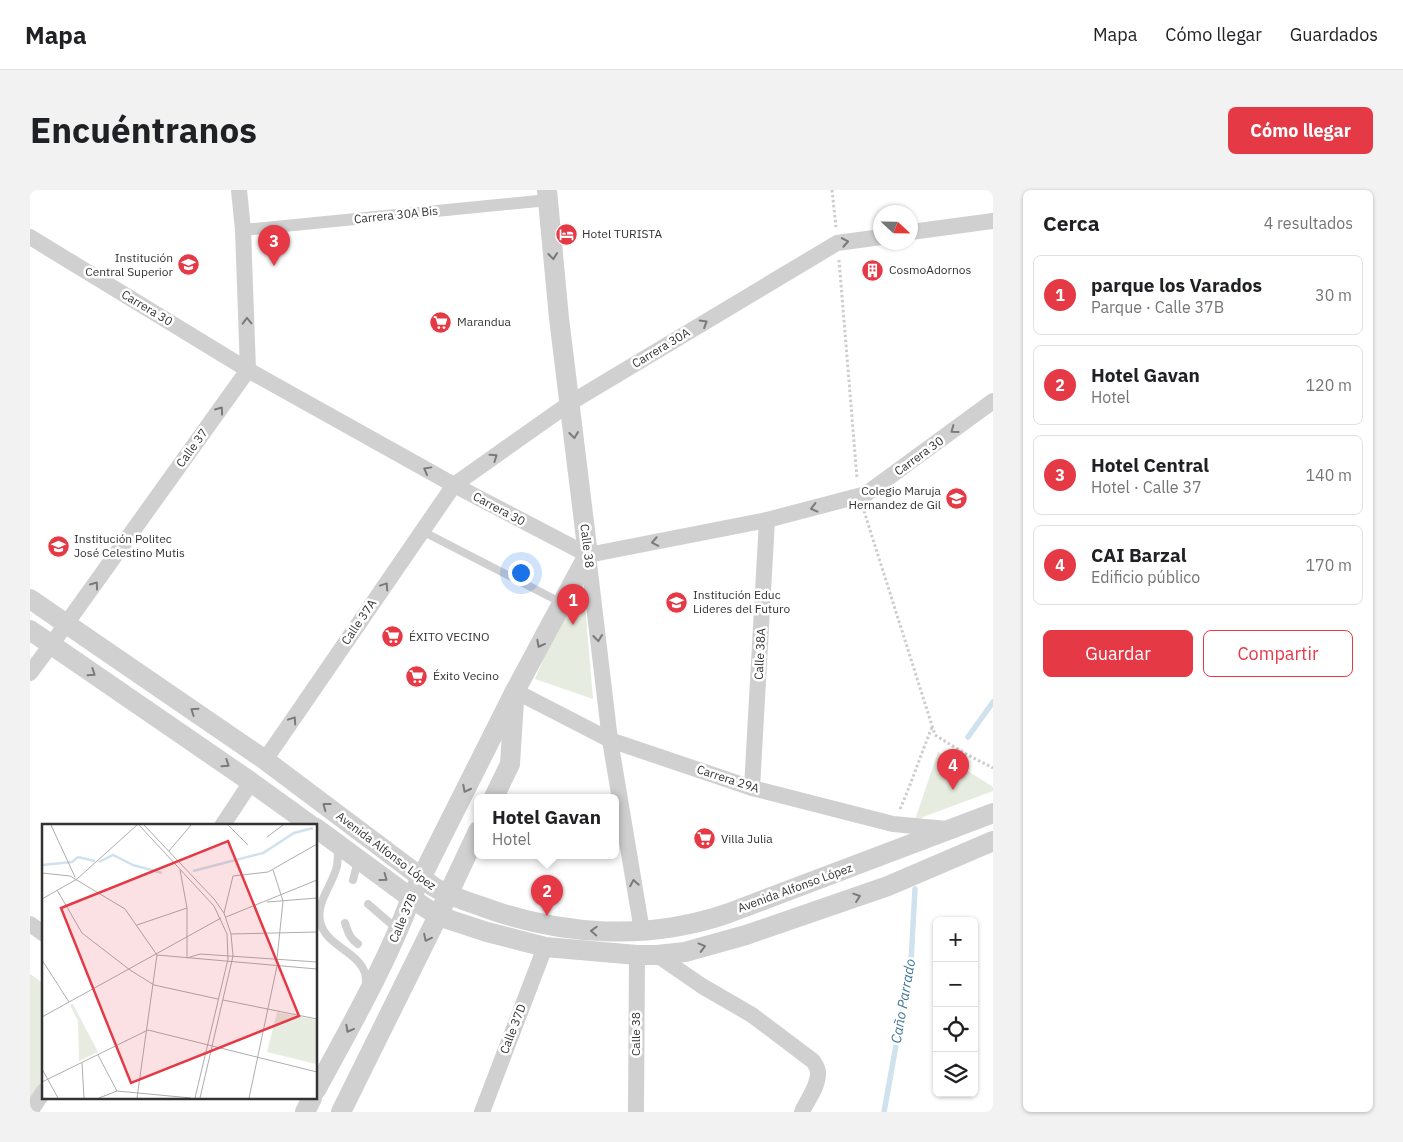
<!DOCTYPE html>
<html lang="es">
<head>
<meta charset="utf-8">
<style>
  body { margin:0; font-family:"IBM Plex Sans",sans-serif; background:#f2f2f2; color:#202124 }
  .controls { position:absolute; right:15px; bottom:15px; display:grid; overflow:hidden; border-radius:8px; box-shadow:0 1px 4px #0004 }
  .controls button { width:45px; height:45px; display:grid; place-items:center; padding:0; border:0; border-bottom:1px solid #e0e0e0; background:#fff; color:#202124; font:25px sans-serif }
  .compass { position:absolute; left:843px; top:15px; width:45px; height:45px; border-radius:50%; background:#fff; box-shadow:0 1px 4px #0004; rotate:112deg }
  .you { position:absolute; left:490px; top:382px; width:18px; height:18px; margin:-12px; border:4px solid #fff; border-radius:50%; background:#1a73e8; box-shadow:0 0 0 8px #1a73e833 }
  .badge { display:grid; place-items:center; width:32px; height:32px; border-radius:50%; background:#e63946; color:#fff; font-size:16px; font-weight:700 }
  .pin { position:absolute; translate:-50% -41px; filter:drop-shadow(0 1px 2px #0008) }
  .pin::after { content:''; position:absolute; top:26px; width:18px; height:15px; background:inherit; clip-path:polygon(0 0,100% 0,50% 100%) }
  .popup { position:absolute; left:444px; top:604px; width:145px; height:65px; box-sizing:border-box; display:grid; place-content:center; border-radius:8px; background:#fff; filter:drop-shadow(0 1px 4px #0005); font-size:16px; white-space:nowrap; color:#757577 }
  .popup b { font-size:19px; color:#202124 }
  .popup::after { content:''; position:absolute; left:50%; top:100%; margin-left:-10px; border:10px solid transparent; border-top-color:#fff }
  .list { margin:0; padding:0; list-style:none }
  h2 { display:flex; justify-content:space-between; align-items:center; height:65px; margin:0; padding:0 20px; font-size:21px }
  h2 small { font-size:16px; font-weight:400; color:#757577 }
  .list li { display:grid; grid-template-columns:32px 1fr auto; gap:15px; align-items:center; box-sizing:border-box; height:80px; margin:0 10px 10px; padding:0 10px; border:1px solid #e0e0e0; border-radius:8px }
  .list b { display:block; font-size:19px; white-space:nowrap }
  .list p { margin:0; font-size:16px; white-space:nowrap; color:#757577 }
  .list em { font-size:16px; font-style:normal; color:#757577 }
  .actions { display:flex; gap:10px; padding:15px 20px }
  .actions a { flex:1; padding:11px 0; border:1px solid #e63946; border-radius:8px; text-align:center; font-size:18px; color:#e63946 }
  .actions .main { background:#e63946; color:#fff }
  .icon { flex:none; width:28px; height:28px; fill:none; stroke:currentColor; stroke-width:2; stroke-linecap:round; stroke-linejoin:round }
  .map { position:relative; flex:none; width:963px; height:922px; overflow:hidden; border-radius:8px }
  header { display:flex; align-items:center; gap:30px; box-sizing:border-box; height:70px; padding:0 25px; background:#fff; border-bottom:1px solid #e0e0e0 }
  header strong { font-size:24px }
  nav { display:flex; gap:28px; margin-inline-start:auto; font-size:18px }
  .intro { display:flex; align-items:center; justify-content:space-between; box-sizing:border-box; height:120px; padding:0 30px }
  h1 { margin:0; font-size:35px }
  .button { padding:12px 22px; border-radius:8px; background:#e63946; color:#fff; font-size:18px; font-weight:700 }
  main { display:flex; gap:30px; padding:0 30px }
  aside { flex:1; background:#fff; border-radius:8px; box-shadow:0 1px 4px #0004 }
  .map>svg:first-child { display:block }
</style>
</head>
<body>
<header>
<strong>Mapa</strong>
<nav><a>Mapa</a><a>Cómo llegar</a><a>Guardados</a></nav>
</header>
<div class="intro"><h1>Encuéntranos</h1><a class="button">Cómo llegar</a></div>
<main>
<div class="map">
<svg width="963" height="922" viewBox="0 0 963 922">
  <rect width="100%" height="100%" fill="#fff"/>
  <g fill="#e6ecdf">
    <path d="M552,380L563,509L505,489Z"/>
    <path d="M908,562L963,597V601L885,630Z"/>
    <path d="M0,784L14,794V892L0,913Z"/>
  </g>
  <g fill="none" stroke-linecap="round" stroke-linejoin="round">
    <g stroke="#cfe2ee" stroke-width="5.5">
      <path d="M938,547L963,512"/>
      <path d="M854,922L881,772L885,699"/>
    </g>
    <g stroke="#cdcdcd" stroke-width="3" stroke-dasharray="2.5 2.5" stroke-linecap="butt">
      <path d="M802,0L806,37"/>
      <path d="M809,70L827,288"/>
      <path d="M834,321L905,545L934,563L963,578"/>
      <path d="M870,619C882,592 891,564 902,537"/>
    </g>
    <g stroke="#d0d0d0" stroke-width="8">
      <path d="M392,341L532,413"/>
      <path d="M308,656C308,662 308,669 307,676C303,694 286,712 290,731C295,756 327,760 335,783C336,787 336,791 336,795"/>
      <path d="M323,690L328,671"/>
      <path d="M338,714L367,739"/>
      <path d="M315,733C318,742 320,749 328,754"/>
    </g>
    <path stroke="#d0d0d0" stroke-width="12" d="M213,40L518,10"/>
    <g stroke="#d0d0d0" stroke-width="16">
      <path d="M881,42L963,31"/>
      <path d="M0,47L218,180L424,295L558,365L737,330L836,304L963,211"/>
      <path d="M558,365L580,550L612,741"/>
      <path d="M0,483L21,455L218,180L213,40L209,0"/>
      <path d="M485,501L580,550L722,598L863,634L917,639"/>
      <path d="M235,570L424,295L540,213L807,53L851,47"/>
      <path d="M722,598L737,330"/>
      <path d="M192,636L221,592"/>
      <path d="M0,734L14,744"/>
      <path d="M627,765L672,796L722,825L783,871C785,874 788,878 788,882C789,896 777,910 772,922"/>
      <path d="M0,922L14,901"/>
      <path d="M452,922L515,757"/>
      <path d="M606,922L607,765"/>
    </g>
    <g stroke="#d0d0d0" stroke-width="20">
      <path d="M0,409L235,570L404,697C419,706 436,711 453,717C532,746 619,751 699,723L963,623"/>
      <path d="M0,440L221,592L282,636"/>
      <path d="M464,607L480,574L484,511"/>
      <path d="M286,638L381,708L408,726L457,742L515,757L607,765H627L655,762L716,745L858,696L963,651"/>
      <path d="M286,900C320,837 356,775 381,708L485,501L558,365L529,128L517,0"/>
      <path d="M275,922L282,908"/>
      <path d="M311,922L408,726L448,641"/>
    </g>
  </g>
  <defs><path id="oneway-chevron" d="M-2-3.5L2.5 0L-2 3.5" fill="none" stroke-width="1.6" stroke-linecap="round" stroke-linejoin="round" transform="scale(1.25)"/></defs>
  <g stroke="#7a7a7a">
    <use href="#oneway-chevron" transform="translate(815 52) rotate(-10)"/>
    <use href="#oneway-chevron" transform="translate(523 66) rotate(84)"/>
    <use href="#oneway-chevron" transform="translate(217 131) rotate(-92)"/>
    <use href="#oneway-chevron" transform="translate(674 133) rotate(-31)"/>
    <use href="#oneway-chevron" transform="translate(190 220) rotate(-54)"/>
    <use href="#oneway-chevron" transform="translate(924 240) rotate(144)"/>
    <use href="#oneway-chevron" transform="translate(544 245) rotate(83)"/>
    <use href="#oneway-chevron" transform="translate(464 267) rotate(-35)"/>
    <use href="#oneway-chevron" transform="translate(397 280) rotate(-151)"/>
    <use href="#oneway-chevron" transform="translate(784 318) rotate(166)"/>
    <use href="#oneway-chevron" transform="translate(625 352) rotate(169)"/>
    <use href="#oneway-chevron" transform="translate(65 395) rotate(-54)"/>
    <use href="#oneway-chevron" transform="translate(355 396) rotate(-56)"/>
    <use href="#oneway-chevron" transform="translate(568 448) rotate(83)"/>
    <use href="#oneway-chevron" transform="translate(510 454) rotate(118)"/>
    <use href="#oneway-chevron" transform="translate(62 483) rotate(34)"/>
    <use href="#oneway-chevron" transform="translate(164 521) rotate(-146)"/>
    <use href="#oneway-chevron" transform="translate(263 530) rotate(-56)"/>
    <use href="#oneway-chevron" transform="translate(196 574) rotate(34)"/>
    <use href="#oneway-chevron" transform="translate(436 599) rotate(117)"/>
    <use href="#oneway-chevron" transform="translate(296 616) rotate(-143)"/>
    <use href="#oneway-chevron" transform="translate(354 688) rotate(36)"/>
    <use href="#oneway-chevron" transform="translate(604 693) rotate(-100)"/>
    <use href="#oneway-chevron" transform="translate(827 707) rotate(-19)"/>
    <use href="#oneway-chevron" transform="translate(564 741) rotate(-177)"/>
    <use href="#oneway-chevron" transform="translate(397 748) rotate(116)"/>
    <use href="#oneway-chevron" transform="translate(672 757) rotate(-15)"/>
    <use href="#oneway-chevron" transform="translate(319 839) rotate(118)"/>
  </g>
  <defs>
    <symbol id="hotel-disc" viewBox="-11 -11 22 22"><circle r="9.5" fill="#e63946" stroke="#fff"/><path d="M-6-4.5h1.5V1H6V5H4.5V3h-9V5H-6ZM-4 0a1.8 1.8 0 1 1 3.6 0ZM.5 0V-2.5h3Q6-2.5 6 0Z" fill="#fff"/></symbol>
    <symbol id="school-disc" viewBox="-11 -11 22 22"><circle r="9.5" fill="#e63946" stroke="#fff"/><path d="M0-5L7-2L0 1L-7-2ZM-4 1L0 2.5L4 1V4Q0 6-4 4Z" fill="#fff"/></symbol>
    <symbol id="building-disc" viewBox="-11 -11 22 22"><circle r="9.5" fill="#e63946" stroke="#fff"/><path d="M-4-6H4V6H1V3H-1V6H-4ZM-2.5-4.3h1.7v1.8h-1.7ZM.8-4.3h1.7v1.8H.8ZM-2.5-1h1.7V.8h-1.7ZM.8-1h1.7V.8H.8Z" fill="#fff"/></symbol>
    <symbol id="supermarket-disc" viewBox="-11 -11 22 22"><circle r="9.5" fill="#e63946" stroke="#fff"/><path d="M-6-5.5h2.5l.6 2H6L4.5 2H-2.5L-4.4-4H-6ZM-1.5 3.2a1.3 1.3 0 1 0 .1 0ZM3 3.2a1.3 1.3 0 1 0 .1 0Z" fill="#fff"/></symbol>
  </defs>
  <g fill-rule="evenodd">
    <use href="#hotel-disc" x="524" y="32" width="25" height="25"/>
    <use href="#school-disc" x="146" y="62" width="25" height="25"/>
    <use href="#building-disc" x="830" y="68" width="25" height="25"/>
    <use href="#supermarket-disc" x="398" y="120" width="25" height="25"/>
    <use href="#school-disc" x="914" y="296" width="25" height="25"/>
    <use href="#school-disc" x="16" y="344" width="25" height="25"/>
    <use href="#school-disc" x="634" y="400" width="25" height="25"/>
    <use href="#supermarket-disc" x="350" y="434" width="25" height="25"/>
    <use href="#supermarket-disc" x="374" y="474" width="25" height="25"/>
    <use href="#supermarket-disc" x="662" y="636" width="25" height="25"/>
  </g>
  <g text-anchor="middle" stroke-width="5" stroke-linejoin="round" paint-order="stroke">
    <g font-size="12" fill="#333" stroke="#fff">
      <text transform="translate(366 25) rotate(-6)" y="4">Carrera 30A Bis</text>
      <text transform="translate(117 118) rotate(31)" y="4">Carrera 30</text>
      <text transform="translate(631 158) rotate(-31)" y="4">Carrera 30A</text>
      <text transform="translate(162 258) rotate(-54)" y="4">Calle 37</text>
      <text transform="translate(889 266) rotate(-36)" y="4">Carrera 30</text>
      <text transform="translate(469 319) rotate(28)" y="4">Carrera 30</text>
      <text transform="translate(557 356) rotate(83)" y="4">Calle 38</text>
      <text transform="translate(329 432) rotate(-56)" y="4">Calle 37A</text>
      <text transform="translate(730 464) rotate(-87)" y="4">Calle 38A</text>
      <text transform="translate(698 589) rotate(18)" y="4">Carrera 29A</text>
      <text transform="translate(356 661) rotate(37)" y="4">Avenida Alfonso López</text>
      <text transform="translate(765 698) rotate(-20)" y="4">Avenida Alfonso López</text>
      <text transform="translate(373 728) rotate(-67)" y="4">Calle 37B</text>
      <text transform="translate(483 839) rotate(-69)" y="4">Calle 37D</text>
      <text transform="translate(606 844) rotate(-90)" y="4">Calle 38</text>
    </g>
    <g font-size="12" fill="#333" stroke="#fff" text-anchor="start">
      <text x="552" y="48">Hotel TURISTA</text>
      <text x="143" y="72" text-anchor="end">Institución<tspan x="143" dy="14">Central Superior</tspan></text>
      <text x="859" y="84">CosmoAdornos</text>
      <text x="427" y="136">Marandua</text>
      <text x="911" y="305" text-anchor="end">Colegio Maruja<tspan x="911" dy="14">Hernandez de Gil</tspan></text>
      <text x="44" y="353">Institución Politec<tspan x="44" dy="14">José Celestino Mutis</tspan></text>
      <text x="663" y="409">Institución Educ<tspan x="663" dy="14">Lideres del Futuro</tspan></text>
      <text x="379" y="451">ÉXITO VECINO</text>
      <text x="403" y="490">Éxito Vecino</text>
      <text x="691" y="653">Villa Julia</text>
    </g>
    <g font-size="14" font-style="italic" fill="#3f7597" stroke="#fff">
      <text transform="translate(873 811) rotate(-80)" y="5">Caño Parrado</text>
    </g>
  </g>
  <g transform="translate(12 634)">
    <rect width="275" height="275" fill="#fff"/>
    <path d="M31,180L56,228L37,237L36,197L28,181ZM235,188L275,196L274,240L225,228Z" fill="#e6ecdf"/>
    <path fill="none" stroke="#cfe2ee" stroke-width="2.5" d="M57,38L71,31L91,41L120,49M0,41L30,38L36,33L53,37M151,47L221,29L252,9L271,4"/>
    <path fill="none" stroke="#adadad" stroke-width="1" d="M9,1L33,53M97,1L172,82L185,110L186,135L153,274M102,1L172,75L182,89L189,110L191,132L158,274M186,1L206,21M225,13L241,1M127,27L149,1M138,46L145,84V134L158,130L275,138M231,46L241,77L235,135M0,49L28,52L83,85L115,131L95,274M15,66L40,109L88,146L112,161L176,175M0,75L35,55L95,1M225,78L275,74M182,89L191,52L226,48L275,20M184,93L275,56M95,101L145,84M189,110L275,108M115,131L275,145M0,136L27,178M181,176L275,195M0,193L179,94M56,231L75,267M40,239L42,274M0,245L16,274M0,258L106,206L275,248M57,274L75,267L149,274M207,274L235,142"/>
    <path fill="#e63946" fill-opacity="0.15" stroke="#e63946" stroke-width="2.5" d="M186,17L257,192L89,259L19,84Z"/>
    <rect width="275" height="275" fill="none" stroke="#333" stroke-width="2.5"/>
  </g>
</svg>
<div class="controls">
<button>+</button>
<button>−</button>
<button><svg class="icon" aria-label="locate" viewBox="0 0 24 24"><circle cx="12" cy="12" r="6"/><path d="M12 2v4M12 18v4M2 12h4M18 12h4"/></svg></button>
<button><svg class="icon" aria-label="layers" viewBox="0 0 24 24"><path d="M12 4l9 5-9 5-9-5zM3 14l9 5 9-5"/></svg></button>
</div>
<svg class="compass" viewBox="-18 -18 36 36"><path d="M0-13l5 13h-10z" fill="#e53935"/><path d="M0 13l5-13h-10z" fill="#757577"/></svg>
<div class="you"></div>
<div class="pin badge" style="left:543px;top:435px">1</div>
<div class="pin badge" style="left:517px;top:726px">2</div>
<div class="popup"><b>Hotel Gavan</b>Hotel</div>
<div class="pin badge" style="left:244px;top:76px">3</div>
<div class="pin badge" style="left:923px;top:600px">4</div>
</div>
<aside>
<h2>Cerca<small>4 resultados</small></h2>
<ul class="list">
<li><span class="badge">1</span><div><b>parque los Varados</b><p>Parque · Calle 37B</p></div><em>30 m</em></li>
<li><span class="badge">2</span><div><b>Hotel Gavan</b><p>Hotel</p></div><em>120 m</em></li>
<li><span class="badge">3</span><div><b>Hotel Central</b><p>Hotel · Calle 37</p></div><em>140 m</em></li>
<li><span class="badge">4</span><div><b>CAI Barzal</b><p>Edificio público</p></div><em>170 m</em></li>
</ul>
<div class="actions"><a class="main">Guardar</a><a>Compartir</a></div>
</aside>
</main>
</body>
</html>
